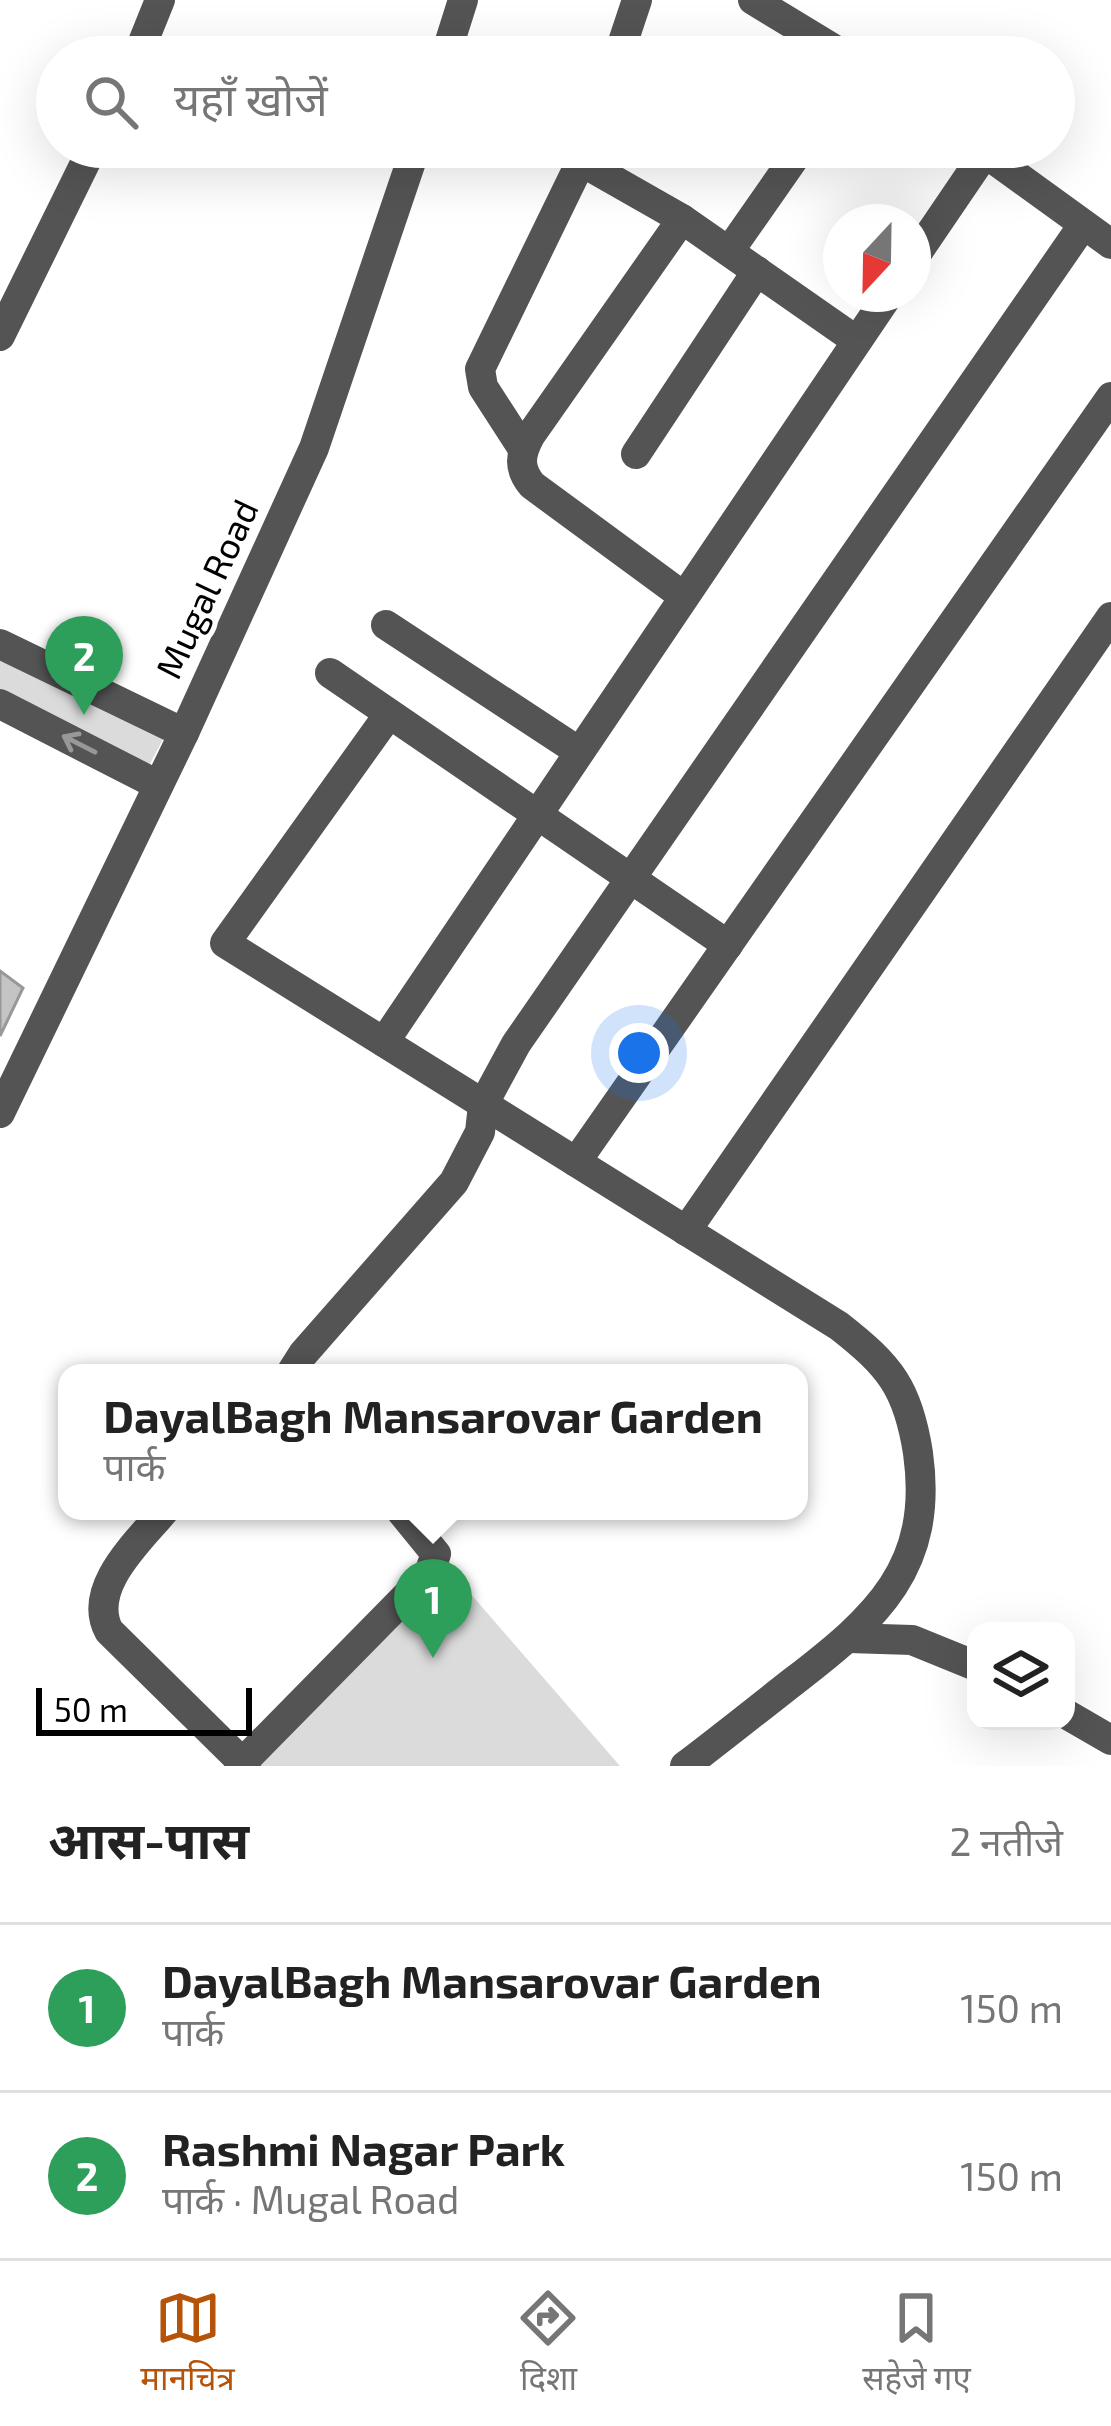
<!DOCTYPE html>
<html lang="hi">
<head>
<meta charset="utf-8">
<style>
  body { margin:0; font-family:"Exo 2","Noto Sans Devanagari",sans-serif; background:#f2f2f2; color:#222 }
  .controls { position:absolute; right:36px; bottom:36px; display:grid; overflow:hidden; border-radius:24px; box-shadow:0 12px 48px #0002 }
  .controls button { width:108px; height:108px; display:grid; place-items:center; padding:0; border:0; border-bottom:3px solid #e0e0e0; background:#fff; color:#222; font:60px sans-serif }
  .compass { position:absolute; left:823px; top:204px; width:108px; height:108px; border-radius:50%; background:#fff; box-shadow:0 12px 48px #0002; rotate:202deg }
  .scale { position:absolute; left:36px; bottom:30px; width:216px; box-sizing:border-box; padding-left:12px; border:6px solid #000; border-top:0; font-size:33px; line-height:42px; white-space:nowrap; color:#000; -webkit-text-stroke:9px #fff; paint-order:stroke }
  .you { position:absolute; left:639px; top:1053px; width:42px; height:42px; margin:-30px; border:9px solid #fff; border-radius:50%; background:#1a73e8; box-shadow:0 0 0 18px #1a73e833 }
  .badge { display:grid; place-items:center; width:78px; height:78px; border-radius:50%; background:#b45309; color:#fff; font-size:39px; font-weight:700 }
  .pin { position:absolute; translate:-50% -99px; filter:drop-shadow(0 3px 6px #0008) }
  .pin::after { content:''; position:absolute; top:63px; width:42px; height:36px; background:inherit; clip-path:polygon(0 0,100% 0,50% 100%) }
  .popup { position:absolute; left:58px; top:1364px; width:750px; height:156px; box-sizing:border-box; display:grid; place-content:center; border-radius:24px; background:#fff; filter:drop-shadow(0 3px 9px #0005); font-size:39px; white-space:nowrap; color:#767676 }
  .popup b { font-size:45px; color:#222 }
  .popup::after { content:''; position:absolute; left:50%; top:100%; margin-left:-24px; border:24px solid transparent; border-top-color:#fff }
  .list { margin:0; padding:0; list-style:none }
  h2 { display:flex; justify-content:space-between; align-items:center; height:156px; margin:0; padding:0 48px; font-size:51px }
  h2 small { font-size:39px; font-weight:400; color:#767676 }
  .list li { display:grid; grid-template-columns:78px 1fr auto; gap:36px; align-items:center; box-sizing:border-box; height:168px; padding:0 48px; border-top:3px solid #e0e0e0 }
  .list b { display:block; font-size:45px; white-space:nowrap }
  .list p { margin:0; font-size:39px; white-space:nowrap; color:#767676 }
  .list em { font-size:39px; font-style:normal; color:#767676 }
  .icon { flex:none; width:66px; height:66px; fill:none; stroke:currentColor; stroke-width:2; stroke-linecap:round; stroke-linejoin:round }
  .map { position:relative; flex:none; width:1111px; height:1766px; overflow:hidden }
  .search { position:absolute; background:#fff; box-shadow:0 12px 48px #0002; left:36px; right:36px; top:36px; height:132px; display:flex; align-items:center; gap:30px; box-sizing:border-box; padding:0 42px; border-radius:66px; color:#767676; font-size:45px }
  .sheet { height:492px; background:#fff }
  nav { display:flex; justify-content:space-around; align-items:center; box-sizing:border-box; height:168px; border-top:3px solid #e0e0e0; background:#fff; font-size:33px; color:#767676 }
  nav a { display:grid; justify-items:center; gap:6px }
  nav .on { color:#b45309 }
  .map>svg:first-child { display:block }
</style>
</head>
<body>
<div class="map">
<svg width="1111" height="1766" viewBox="0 0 1111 1766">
  <rect width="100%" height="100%" fill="#fff"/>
  <g fill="#dbdbdb">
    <path d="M0,644L170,726L143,777L0,704Z"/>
    <path d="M436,1554L620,1766H246Z"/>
  </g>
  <path fill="#c4c4c4" stroke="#989898" stroke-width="3" d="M0,971L23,988L0,1036Z"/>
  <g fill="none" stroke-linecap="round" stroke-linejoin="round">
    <g stroke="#545454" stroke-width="30">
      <path d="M753,0L847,57"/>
      <path d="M137,57L160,0"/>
      <path d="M445,57L463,0"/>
      <path d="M618,57L637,0"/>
      <path d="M977,147L1111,244"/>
      <path d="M582,162L682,219L857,341"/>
      <path d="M682,219L530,436C520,455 518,468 532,485L683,596"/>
      <path d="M730,250L802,147"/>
      <path d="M913,259L985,153"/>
      <path d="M0,336L93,147"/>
      <path d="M523,449L483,387L480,369L588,147"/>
      <path d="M636,454L757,271"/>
      <path d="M386,625L578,751"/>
      <path d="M0,644L184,733"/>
      <path d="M330,673L728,945"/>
      <path d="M0,704L158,785"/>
      <path d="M389,714L225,943L839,1326C890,1366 908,1388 918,1453C934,1567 877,1617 794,1681C758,1709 722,1738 685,1766"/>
      <path d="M384,1042L889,294"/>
      <path d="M0,1113L184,733L314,448L416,147"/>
      <path d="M576,1162L1111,397"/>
      <path d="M686,1231L1111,617"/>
      <path d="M291,1373L303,1354L454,1182L480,1132L483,1105L516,1044L1083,225"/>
      <path d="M164,1511C139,1541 86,1588 109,1631L246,1766"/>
      <path d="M849,1638L912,1640L976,1666"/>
      <path d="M1066,1714L1111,1740"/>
      <path d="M239,1766L429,1573L436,1554L401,1511"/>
    </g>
  </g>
  <defs><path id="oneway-shaft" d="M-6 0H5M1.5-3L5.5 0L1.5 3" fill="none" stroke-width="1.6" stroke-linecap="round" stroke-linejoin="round" transform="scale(3)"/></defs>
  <use stroke="#989898" href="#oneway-shaft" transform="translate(79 744) rotate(-153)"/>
  <g text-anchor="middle" stroke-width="10" stroke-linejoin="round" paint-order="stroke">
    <g font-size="36" fill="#000" stroke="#fff">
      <text transform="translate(207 589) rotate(-65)" y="13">Mugal Road</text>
    </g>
  </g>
</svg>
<div class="controls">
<button><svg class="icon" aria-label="layers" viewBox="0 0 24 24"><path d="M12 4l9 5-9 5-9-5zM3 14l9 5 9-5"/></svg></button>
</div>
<svg class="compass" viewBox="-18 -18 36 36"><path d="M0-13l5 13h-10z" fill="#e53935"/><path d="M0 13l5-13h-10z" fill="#767676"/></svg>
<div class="scale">50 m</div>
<div class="you"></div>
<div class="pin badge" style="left:433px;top:1658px;background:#2e9e5b">1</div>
<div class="popup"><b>DayalBagh Mansarovar Garden</b>पार्क</div>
<div class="pin badge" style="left:84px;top:715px;background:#2e9e5b">2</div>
<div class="search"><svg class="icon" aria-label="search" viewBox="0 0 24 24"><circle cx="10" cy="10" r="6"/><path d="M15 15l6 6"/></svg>यहाँ खोजें</div>
</div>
<section class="sheet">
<h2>आस-पास<small>2 नतीजे</small></h2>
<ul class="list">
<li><span class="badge" style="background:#2e9e5b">1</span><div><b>DayalBagh Mansarovar Garden</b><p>पार्क</p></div><em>150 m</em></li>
<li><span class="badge" style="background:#2e9e5b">2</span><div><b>Rashmi Nagar Park</b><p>पार्क · Mugal Road</p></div><em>150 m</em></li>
</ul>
</section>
<nav>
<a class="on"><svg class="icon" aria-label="map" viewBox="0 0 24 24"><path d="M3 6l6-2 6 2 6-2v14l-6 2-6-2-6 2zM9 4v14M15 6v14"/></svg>मानचित्र</a>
<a><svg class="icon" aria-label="directions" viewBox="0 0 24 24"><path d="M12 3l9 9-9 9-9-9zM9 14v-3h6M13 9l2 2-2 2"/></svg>दिशा</a>
<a><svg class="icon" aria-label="saved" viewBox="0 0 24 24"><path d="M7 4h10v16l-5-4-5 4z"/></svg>सहेजे गए</a>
</nav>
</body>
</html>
